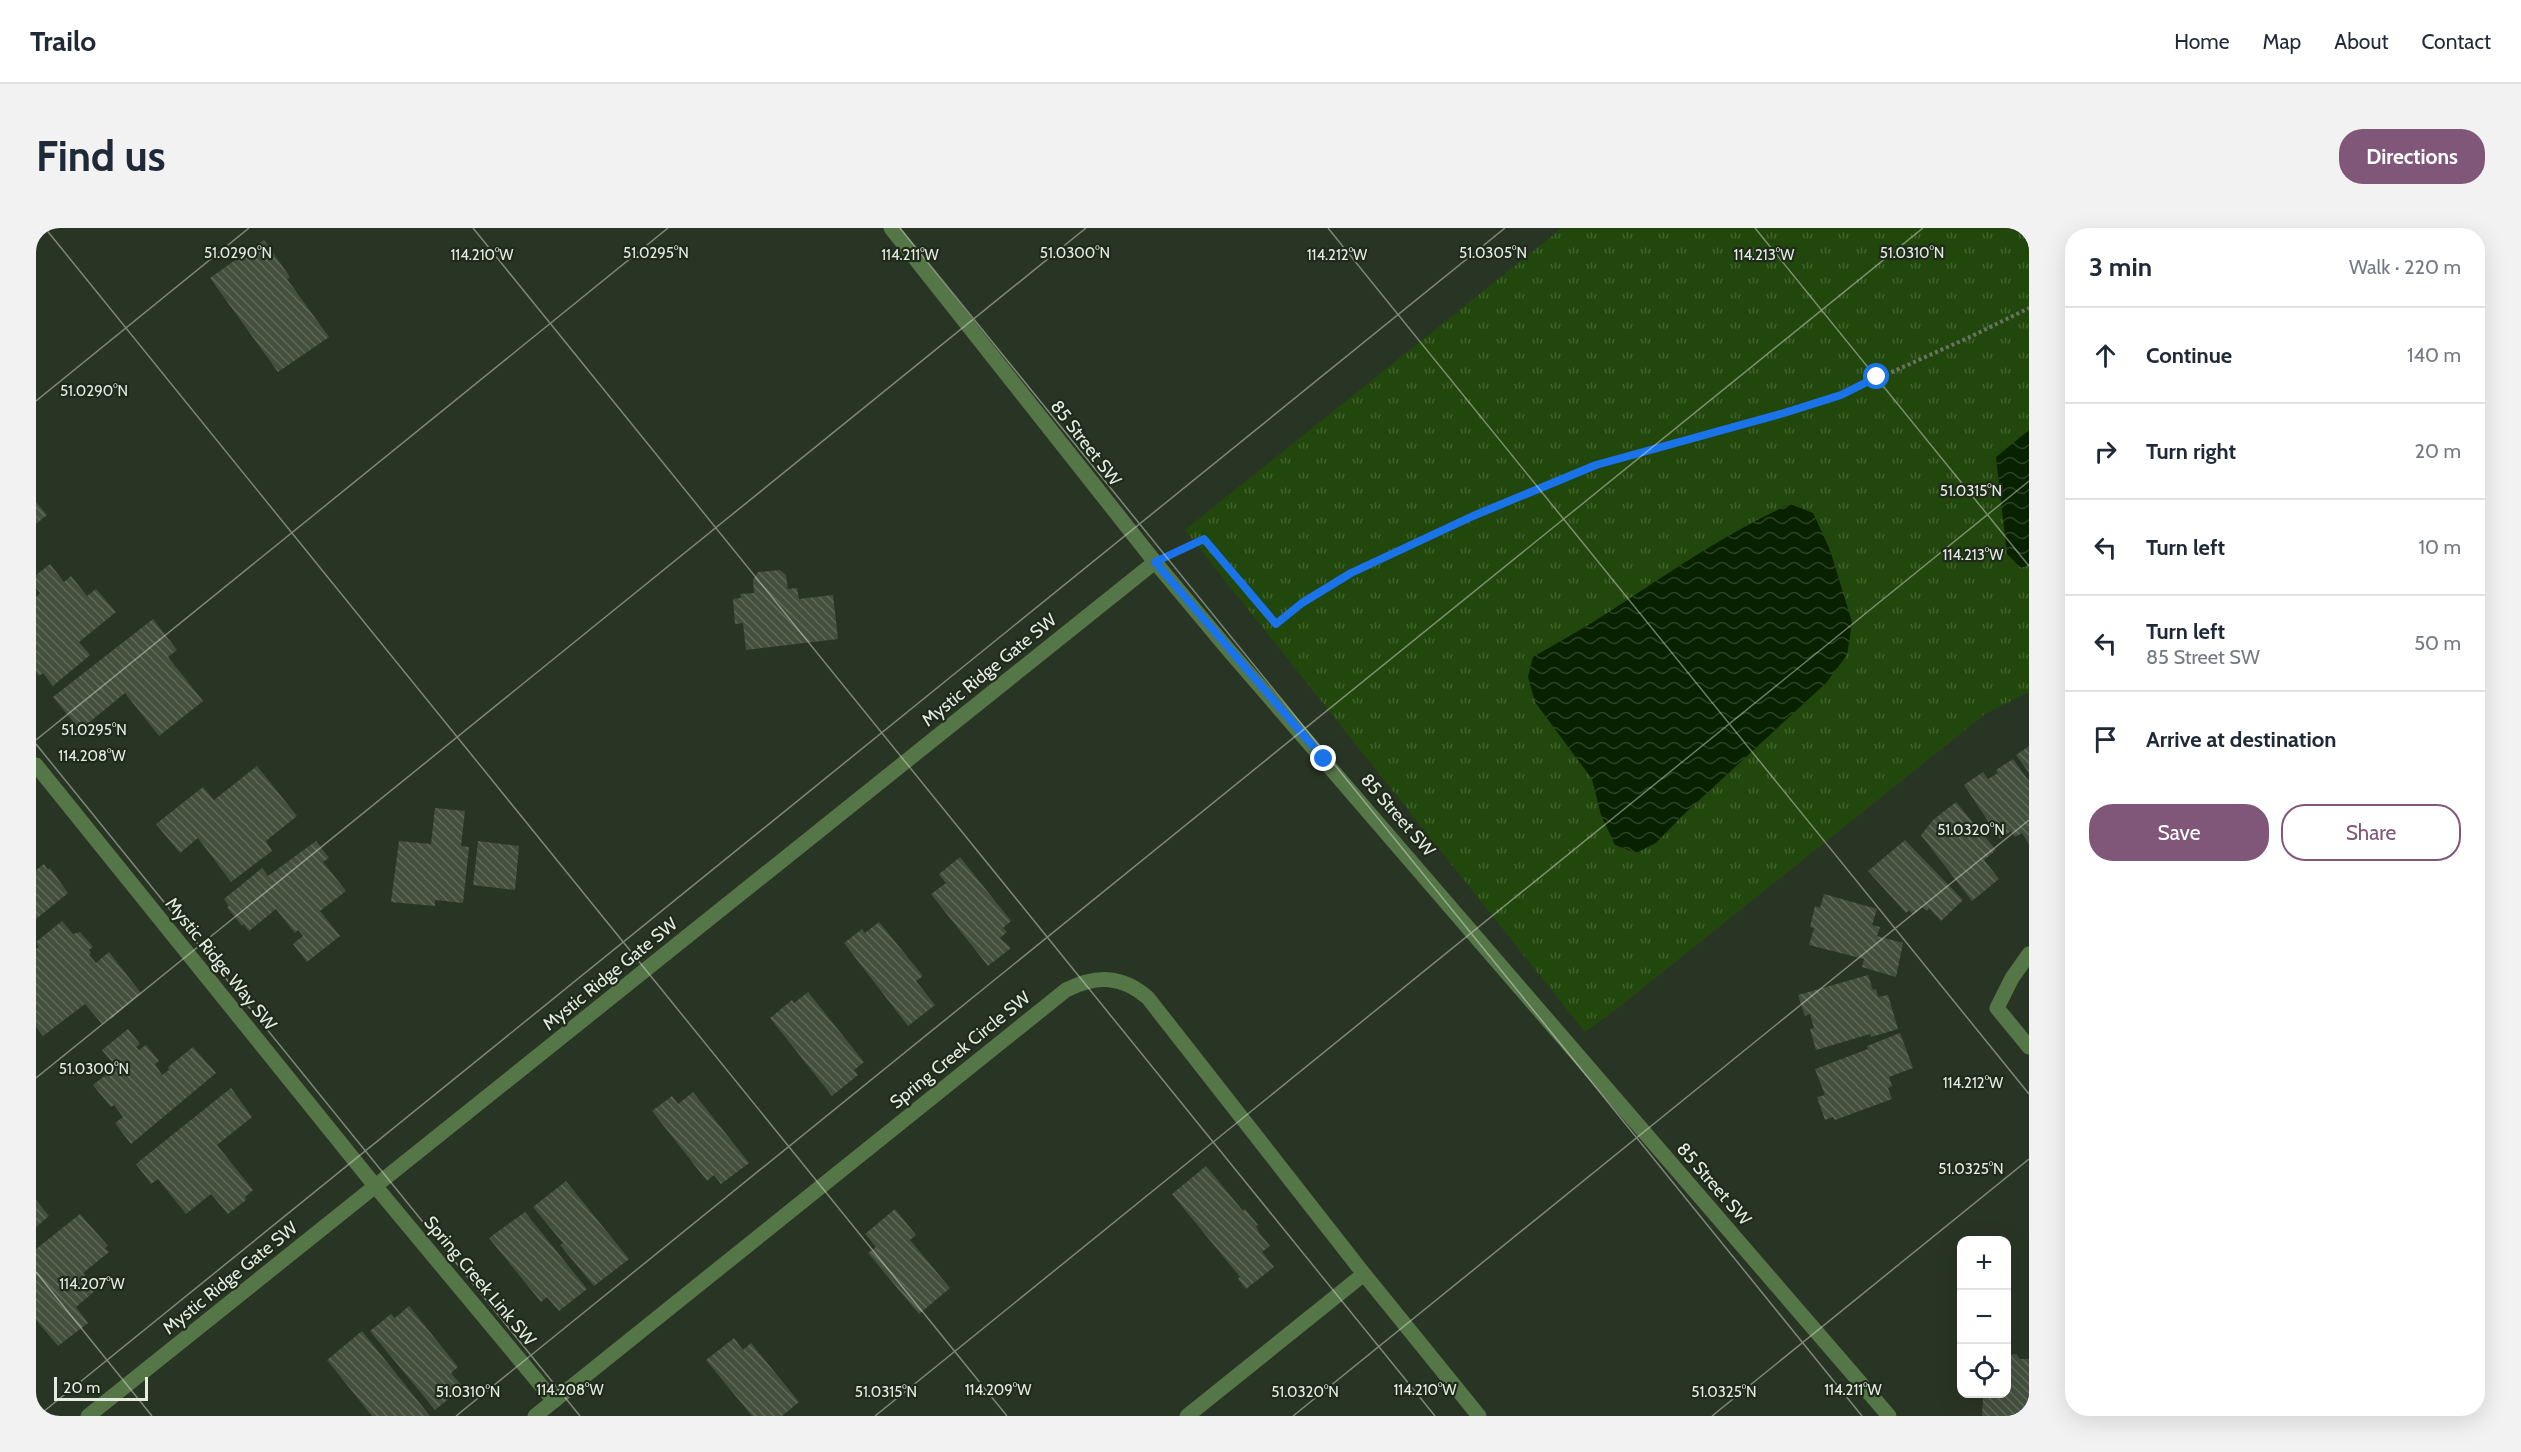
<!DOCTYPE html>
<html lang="en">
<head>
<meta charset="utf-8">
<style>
  body { margin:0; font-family:Cabin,sans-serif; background:#f2f2f3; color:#1f2937 }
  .controls { position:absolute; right:18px; bottom:18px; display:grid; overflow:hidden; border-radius:12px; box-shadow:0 6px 24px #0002 }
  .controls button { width:54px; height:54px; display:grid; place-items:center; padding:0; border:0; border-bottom:2px solid #e0e1e3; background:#fff; color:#1f2937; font:30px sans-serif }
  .scale { position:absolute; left:18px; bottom:15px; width:94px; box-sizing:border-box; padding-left:6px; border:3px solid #e4ebe1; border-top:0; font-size:16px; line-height:21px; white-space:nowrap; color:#e4ebe1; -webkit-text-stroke:4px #1f2b1a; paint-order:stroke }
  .stop { position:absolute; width:18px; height:18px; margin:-14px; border:4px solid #1a73e8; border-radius:50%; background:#fff }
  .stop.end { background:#1a73e8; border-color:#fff; box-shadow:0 2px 6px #0008 }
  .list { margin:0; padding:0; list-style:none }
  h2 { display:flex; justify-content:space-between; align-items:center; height:78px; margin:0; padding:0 24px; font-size:26px }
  h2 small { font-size:20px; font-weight:400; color:#747a83 }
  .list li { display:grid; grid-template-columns:39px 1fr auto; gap:18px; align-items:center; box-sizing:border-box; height:96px; padding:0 24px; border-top:2px solid #e0e1e3 }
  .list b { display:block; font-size:22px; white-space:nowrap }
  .list p { margin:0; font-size:20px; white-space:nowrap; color:#747a83 }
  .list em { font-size:20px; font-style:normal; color:#747a83 }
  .actions { display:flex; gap:12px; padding:18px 24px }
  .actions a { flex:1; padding:14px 0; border:2px solid #815779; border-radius:24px; text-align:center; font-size:21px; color:#815779 }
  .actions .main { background:#815779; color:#fff }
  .icon { flex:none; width:33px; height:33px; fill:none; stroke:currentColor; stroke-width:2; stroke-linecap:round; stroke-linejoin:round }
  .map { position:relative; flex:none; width:1993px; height:1188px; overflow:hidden; border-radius:24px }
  header { display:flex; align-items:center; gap:36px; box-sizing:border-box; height:84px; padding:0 30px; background:#fff; border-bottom:2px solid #e0e1e3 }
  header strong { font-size:28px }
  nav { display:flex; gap:33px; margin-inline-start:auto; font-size:21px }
  .intro { display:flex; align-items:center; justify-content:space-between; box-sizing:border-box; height:144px; padding:0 36px }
  h1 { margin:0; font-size:42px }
  .button { padding:15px 27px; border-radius:24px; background:#815779; color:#fff; font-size:21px; font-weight:700 }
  main { display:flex; gap:36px; padding:0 36px }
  aside { flex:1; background:#fff; border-radius:24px; box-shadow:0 6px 24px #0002 }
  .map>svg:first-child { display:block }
</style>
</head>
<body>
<header>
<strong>Trailo</strong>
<nav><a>Home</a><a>Map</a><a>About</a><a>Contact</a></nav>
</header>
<div class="intro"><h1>Find us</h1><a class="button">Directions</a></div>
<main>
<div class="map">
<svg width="1993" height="1188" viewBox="0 0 1993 1188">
  <defs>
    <pattern id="grass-tufts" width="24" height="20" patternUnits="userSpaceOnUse" patternTransform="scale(1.5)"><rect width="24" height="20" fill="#22470c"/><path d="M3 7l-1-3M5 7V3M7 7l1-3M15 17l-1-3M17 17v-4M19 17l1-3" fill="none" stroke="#42622f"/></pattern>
    <pattern id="water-waves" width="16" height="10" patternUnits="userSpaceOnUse" patternTransform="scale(1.5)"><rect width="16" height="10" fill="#082200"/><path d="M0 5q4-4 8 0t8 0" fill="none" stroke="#2c4225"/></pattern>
    <pattern id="building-back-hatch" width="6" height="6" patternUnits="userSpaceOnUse" patternTransform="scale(1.5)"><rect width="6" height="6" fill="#44503e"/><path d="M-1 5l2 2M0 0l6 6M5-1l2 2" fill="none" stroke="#5f695a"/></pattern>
  </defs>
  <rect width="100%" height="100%" fill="#293524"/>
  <path fill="url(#grass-tufts)" d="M1526,0H1993V464L1949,486L1578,783L1549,804L1149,302Z"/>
  <g fill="url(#water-waves)">
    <path d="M1993,202V337L1985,340L1971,326L1960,229Z"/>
    <path d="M1754,276L1777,285L1794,322L1816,394L1811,427L1790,455L1645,589L1620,615L1600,625L1579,617L1565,587L1556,551L1499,474L1492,449L1497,429C1523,414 1550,399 1576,382C1634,344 1690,305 1754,276Z"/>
  </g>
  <g fill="url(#building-back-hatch)">
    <path d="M228,12L254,49L251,51L293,109L242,144L174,50Z"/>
    <path d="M0,274L11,287L0,296Z"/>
    <path d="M14,336L28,354L35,348L51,368L60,361L80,384L43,414L54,427L17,458L7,445L3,448L0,444V369L4,365L0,360V347Z"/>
    <path d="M744,342L750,347L752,361L761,360L763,371L797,367L802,411L710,422L707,395L699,396L697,371L705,370L704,366L718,365L717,352L722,344Z"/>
    <path d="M117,391L141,422L132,429L167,473L123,508L89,465L44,502L17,469Z"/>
    <path d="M1993,518V545L1980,527Z"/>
    <path d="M1977,531L1993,553V616L1986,605L1979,609L1975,603L1964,611L1928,557L1947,544L1952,551L1962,545L1960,542Z"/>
    <path d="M221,538L261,588L230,613L236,623L195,654L162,610L144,625L120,596L167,559L178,572Z"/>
    <path d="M1920,574L1960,622L1948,632L1963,651L1936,673L1885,607L1897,592Z"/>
    <path d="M399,580L429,583L425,618L433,619L427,675L399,672V678L355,674L363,613L395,616Z"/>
    <path d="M1869,612L1927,672L1905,693L1893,680L1891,683L1886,679L1877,687L1873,682L1870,685L1832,643Z"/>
    <path d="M280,613L293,630L287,634L310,663L284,683L304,708L271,734L257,716L267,708L262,702L259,705L240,681L213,703L207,696L206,698L191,679L193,678L188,671L226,640L232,648Z"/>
    <path d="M442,613L483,618L479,662L437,657Z"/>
    <path d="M924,629L975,693L967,700L971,704L964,710L975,720L952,738L895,666L910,655L903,646Z"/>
    <path d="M8,636L12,642L14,640L32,665L0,691V642Z"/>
    <path d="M1788,666L1841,681L1836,697L1844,699L1841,708L1867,715L1860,749L1826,739L1828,731L1773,717L1778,700L1774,699L1779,678L1784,680Z"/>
    <path d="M26,693L37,706L44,704L57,719L53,722L55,725L53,727L60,735L73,724L105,765L75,791L73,790L66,796L49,776L7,808L0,799V721L3,719L0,714Z"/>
    <path d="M843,694L887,748L880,753L899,777L872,798L808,715L826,701L829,705Z"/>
    <path d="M1832,747L1837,762L1840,761L1842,769L1852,767L1862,801L1835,809L1834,806L1780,822L1774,801L1778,800L1774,786L1769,788L1762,767Z"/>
    <path d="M772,764L828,834L818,842L822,847L796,868L734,790L756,772L758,775Z"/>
    <path d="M92,801L104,816L100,819L103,822L110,817L123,833L119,836L126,847L133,842L132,839L157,819L180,845L95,916L79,895L87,889L78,877L75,879L57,857L80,839L66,822Z"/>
    <path d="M1864,805L1877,840L1853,849L1856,858L1852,860L1856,871L1799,892L1797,889L1789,892L1781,869L1789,867L1779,841L1832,821L1831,818Z"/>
    <path d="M195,860L216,889L181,917L217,962L209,969L210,972L192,986L175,966L150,986L122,951L115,956L100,936Z"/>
    <path d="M657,864L713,935L685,956L678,947L671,953L616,883L636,868L642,876Z"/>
    <path d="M1170,938L1207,983L1209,981L1222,997L1220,998L1224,1006L1234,1018L1226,1024L1238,1039L1210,1061L1202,1051L1204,1049L1136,966Z"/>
    <path d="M530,953L593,1031L558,1058L524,1017L527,1015L497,979Z"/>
    <path d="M0,972L13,988L0,999Z"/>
    <path d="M859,981L880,1007L874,1012L914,1060L883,1086L832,1025L840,1019L829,1006Z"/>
    <path d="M489,984L551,1061L523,1083L511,1069L505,1074L453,1010Z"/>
    <path d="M44,986L72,1018L69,1020L73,1024L47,1045L60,1062L40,1079L52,1095L22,1118L0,1092V1021Z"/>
    <path d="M373,1078L422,1139L415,1145L427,1159L399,1182L334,1103L355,1086L359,1090Z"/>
    <path d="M326,1103L394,1188H336L291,1132Z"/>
    <path d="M698,1110L707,1122L715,1115L763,1174L746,1188H716L670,1132Z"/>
    <path d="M1980,1126L1984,1131H1993V1188H1946L1947,1170L1940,1166H1970V1127Z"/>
  </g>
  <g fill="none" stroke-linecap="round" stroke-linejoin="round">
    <path stroke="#697364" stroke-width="4" stroke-dasharray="3 3" stroke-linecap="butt" d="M1141,324L1168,311L1240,396L1266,375L1315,345L1437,288L1560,237L1805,167L1936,108L1993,80"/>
    <g stroke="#557646" stroke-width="15">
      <path d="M855,0L1119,334L1190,419L1853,1188"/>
      <path d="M0,537L340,959L518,1173"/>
      <path d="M1993,726L1976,750L1961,780L1993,819"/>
      <path d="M1328,1046L1443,1188"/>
      <path d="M52,1188L1119,334"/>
      <path d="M499,1188L1030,762C1060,747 1086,747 1112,770L1328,1046L1151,1188"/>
    </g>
  </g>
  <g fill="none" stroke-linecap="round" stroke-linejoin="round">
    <path stroke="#1a73e8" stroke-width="8" d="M1288,531L1119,334L1168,311L1240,396L1266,375L1315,345L1437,288L1560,237L1748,185L1805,167L1841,149"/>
  </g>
  <path fill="none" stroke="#e4ebe1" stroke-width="1.5" stroke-opacity="0.45" d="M9,0L971,1188M437,0L1399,1188M864,0L1826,1188M1292,0L1993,866M1719,0L1993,338M0,173L213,0M0,512L632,0M0,516L544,1188M0,850L1050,0M0,1044L116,1188M2,1188L1469,0M420,1188L1887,0M839,1188L1993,253M1257,1188L1993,592M1676,1188L1993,931"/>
  <g text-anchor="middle" stroke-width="4.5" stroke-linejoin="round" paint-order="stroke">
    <g font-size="18" fill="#e4ebe1" stroke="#1f2b1a">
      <text transform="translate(1050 215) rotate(52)" y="6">85 Street SW</text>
      <text transform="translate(953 442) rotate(-39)" y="6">Mystic Ridge Gate SW</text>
      <text transform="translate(1362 587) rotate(49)" y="6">85 Street SW</text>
      <text transform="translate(185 736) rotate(51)" y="6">Mystic Ridge Way SW</text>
      <text transform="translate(574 746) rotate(-39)" y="6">Mystic Ridge Gate SW</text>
      <text transform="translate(924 822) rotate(-39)" y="6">Spring Creek Circle SW</text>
      <text transform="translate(1678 956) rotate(49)" y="6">85 Street SW</text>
      <text transform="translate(194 1050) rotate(-39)" y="6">Mystic Ridge Gate SW</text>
      <text transform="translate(444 1053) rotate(50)" y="6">Spring Creek Link SW</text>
    </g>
  </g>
  <g font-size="15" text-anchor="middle" fill="#e4ebe1" stroke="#1f2b1a" stroke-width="4.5" stroke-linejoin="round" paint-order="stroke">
    <text x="202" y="30">51.0290°N</text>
    <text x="620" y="30">51.0295°N</text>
    <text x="1039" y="30">51.0300°N</text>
    <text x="1457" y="30">51.0305°N</text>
    <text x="1876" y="30">51.0310°N</text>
    <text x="446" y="32">114.210°W</text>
    <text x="874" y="32">114.211°W</text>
    <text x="1301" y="32">114.212°W</text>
    <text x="1728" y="32">114.213°W</text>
    <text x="58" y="168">51.0290°N</text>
    <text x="1935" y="268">51.0315°N</text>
    <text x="1937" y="332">114.213°W</text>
    <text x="58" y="507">51.0295°N</text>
    <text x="56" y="533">114.208°W</text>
    <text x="1935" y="607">51.0320°N</text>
    <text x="58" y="846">51.0300°N</text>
    <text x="1937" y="860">114.212°W</text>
    <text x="1935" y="946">51.0325°N</text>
    <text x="56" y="1061">114.207°W</text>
    <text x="534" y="1167">114.208°W</text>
    <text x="962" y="1167">114.209°W</text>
    <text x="1389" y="1167">114.210°W</text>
    <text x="1817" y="1167">114.211°W</text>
    <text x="432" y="1169">51.0310°N</text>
    <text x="850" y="1169">51.0315°N</text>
    <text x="1269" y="1169">51.0320°N</text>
    <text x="1688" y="1169">51.0325°N</text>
  </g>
</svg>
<div class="controls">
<button>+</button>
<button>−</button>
<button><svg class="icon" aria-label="locate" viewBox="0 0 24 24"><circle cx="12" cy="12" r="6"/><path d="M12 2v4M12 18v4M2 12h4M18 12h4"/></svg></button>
</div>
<div class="scale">20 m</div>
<div class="stop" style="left:1841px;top:149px"></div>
<div class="stop end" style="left:1288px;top:531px"></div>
</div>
<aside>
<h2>3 min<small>Walk · 220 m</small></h2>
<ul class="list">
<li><svg class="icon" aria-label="ahead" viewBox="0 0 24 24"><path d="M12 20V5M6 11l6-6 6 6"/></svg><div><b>Continue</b></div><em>140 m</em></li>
<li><svg class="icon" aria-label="right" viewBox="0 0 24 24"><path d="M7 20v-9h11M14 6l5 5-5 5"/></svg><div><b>Turn right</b></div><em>20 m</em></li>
<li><svg class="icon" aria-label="left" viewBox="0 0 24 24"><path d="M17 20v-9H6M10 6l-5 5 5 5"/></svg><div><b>Turn left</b></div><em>10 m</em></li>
<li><svg class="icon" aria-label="left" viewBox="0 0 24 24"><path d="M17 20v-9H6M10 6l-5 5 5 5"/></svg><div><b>Turn left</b><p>85 Street SW</p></div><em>50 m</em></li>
<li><svg class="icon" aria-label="arrive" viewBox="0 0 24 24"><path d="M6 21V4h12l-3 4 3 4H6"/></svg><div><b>Arrive at destination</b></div></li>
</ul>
<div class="actions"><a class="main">Save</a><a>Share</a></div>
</aside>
</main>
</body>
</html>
